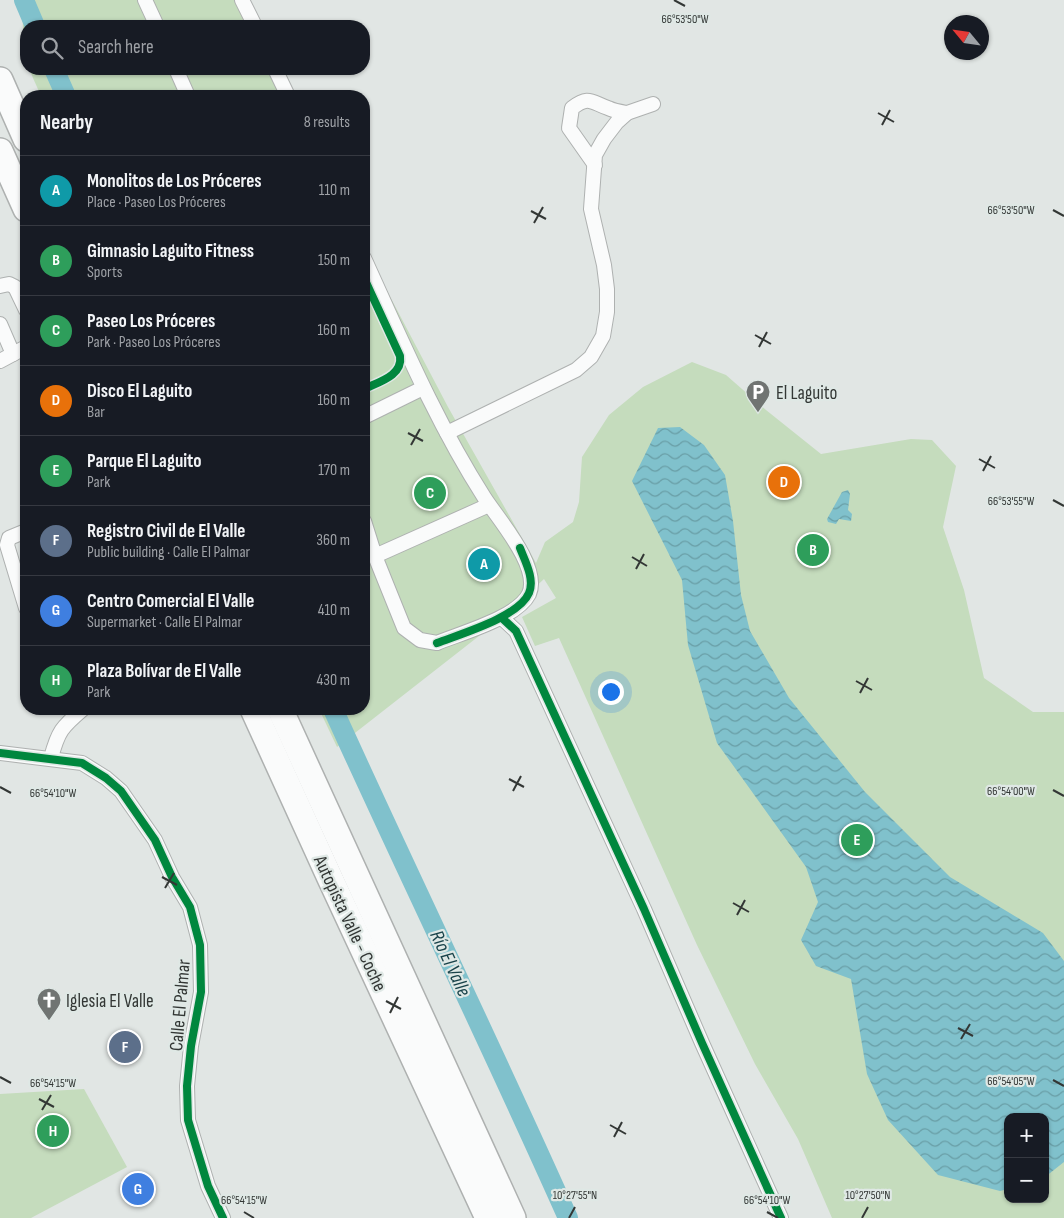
<!DOCTYPE html>
<html lang="en">
<head>
<meta charset="utf-8">
<style>
  body { margin:0; font-family:"Sofia Sans Condensed",sans-serif; background:#20242c; color:#f1f3f6 }
  .controls { position:absolute; right:15px; bottom:15px; display:grid; overflow:hidden; border-radius:10px; box-shadow:0 1px 4px #0004 }
  .controls button { width:45px; height:45px; display:grid; place-items:center; padding:0; border:0; border-bottom:1px solid #363941; background:#171b24; color:#f1f3f6; font:25px sans-serif }
  .compass { position:absolute; left:944px; top:15px; width:45px; height:45px; border-radius:50%; background:#171b24; box-shadow:0 1px 4px #0004; rotate:299deg }
  .you { position:absolute; left:610px; top:691px; width:18px; height:18px; margin:-12px; border:4px solid #fff; border-radius:50%; background:#1a73e8; box-shadow:0 0 0 8px #1a73e833 }
  .badge { display:grid; place-items:center; width:32px; height:32px; border-radius:50%; background:#707472; color:#fff; font-size:16px; font-weight:700 }
  .pin { position:absolute; translate:-50% -50%; border:2px solid #fff; box-shadow:0 1px 5px #0006 }
  .list { margin:0; padding:0; list-style:none }
  h2 { display:flex; justify-content:space-between; align-items:center; height:65px; margin:0; padding:0 20px; font-size:21px }
  h2 small { font-size:16px; font-weight:400; color:#9ea1a6 }
  .list li { display:grid; grid-template-columns:32px 1fr auto; gap:15px; align-items:center; box-sizing:border-box; height:70px; padding:0 20px; border-top:1px solid #363941 }
  .list b { display:block; font-size:19px; white-space:nowrap }
  .list p { margin:0; font-size:16px; white-space:nowrap; color:#9ea1a6 }
  .list em { font-size:16px; font-style:normal; color:#9ea1a6 }
  .icon { flex:none; width:28px; height:28px; fill:none; stroke:currentColor; stroke-width:2; stroke-linecap:round; stroke-linejoin:round }
  .map { position:relative; flex:none; width:1064px; height:1218px; overflow:hidden }
  .search { position:absolute; background:#171b24; box-shadow:0 1px 4px #0004; left:20px; top:20px; width:350px; height:55px; display:flex; align-items:center; gap:12px; box-sizing:border-box; padding:0 18px; border-radius:20px; color:#9ea1a6; font-size:19px }
  .panel { position:absolute; background:#171b24; box-shadow:0 1px 4px #0004; left:20px; top:90px; width:350px; height:625px; border-radius:20px }
  .map>svg:first-child { display:block }
</style>
</head>
<body>
<div class="map">
<svg width="1064" height="1218" viewBox="0 0 1064 1218">
  <defs>
    <pattern id="water-waves" width="16" height="10" patternUnits="userSpaceOnUse" patternTransform="scale(1.25)"><rect width="16" height="10" fill="#80c1cc"/><path d="M0 5q4-4 8 0t8 0" fill="none" stroke="#699ea6"/></pattern>
  </defs>
  <rect width="100%" height="100%" fill="#e1e6e4"/>
  <g fill="#c5dcbd" fill-rule="evenodd">
    <path d="M22,0H242L255,26H26V64L24,60Z"/>
    <path d="M29,69H275L288,96H41Z"/>
    <path d="M364,247L448,407L536,563L545,542L573,522L579,502L582,457L609,415L643,387L692,362L726,375L766,410L821,454L911,439L932,440L956,466L943,527L964,590L984,678L1033,712H1064V1218H832L798,1139L755,1064L697,945L559,638L535,646L522,617L556,598L544,579L502,618L337,747L319,709H364ZM1008,1117H1045V1199H1008Z"/>
    <path d="M84,1089L127,1167L31,1218H0V1094Z"/>
  </g>
  <g fill="url(#water-waves)">
    <path d="M680,427L704,445L725,475L733,521L741,595L750,631L789,698L865,792L950,877L1043,933L1064,961V1162L1045,1177V1117H1008V1189L1000,1191L938,1175L888,1120L867,1074L851,979L816,966L801,940L818,902L806,867L717,743L688,645L682,580L632,481L658,428Z"/>
    <path d="M848,490L850,494L848,510L852,514L851,521L839,519L836,524L828,522L827,519L842,492Z"/>
  </g>
  <g fill="none" stroke-linecap="round" stroke-linejoin="round">
    <g stroke="#80c1cc" stroke-width="20">
      <path d="M24,0L35,26"/>
      <path d="M54,69L66,96"/>
      <path d="M333,709C410,879 492,1047 568,1218"/>
    </g>
    <defs>
      <g id="street">
        <path d="M145,0L157,26"/>
        <path d="M242,0L255,26"/>
        <path d="M176,69L188,96"/>
        <path d="M275,69L288,96"/>
        <path d="M595,165L569,128L572,108C589,95 591,102 608,108C614,111 621,112 627,113"/>
        <path d="M364,258C401,339 436,422 484,497C498,519 541,567 529,594C517,618 461,633 437,643L420,640L404,628L375,556"/>
        <path d="M0,286L9,284L15,287L26,310"/>
        <path d="M0,324L13,354L0,361"/>
        <path d="M13,354L26,347"/>
        <path d="M364,417L423,388"/>
        <path d="M447,433L576,370L591,357L603,336L607,312V289L604,265L591,209L595,155L604,139L617,122L627,113L653,104"/>
        <path d="M364,521L375,556L489,505"/>
        <path d="M26,531L9,538L7,545L26,608"/>
        <path d="M502,618L516,631L644,909L702,1043L781,1218"/>
        <path d="M0,753L82,763L106,778L121,791L155,840L172,877L190,907L200,945L201,992L191,1046L187,1086L188,1120L208,1186L223,1218"/>
        <path d="M51,758C58,731 62,727 83,709"/>
      </g>
      <g id="highway">
        <path d="M0,80L26,139"/>
        <path d="M0,151L26,209"/>
        <path d="M253,709L330,878L488,1218"/>
        <path d="M280,709L513,1218"/>
      </g>
    </defs>
    <use href="#street" stroke="#aeb1b0" stroke-width="16"/>
    <use href="#highway" stroke="#aeb1b0" stroke-width="28"/>
    <use href="#street" stroke="#fafbfb" stroke-width="14"/>
    <use href="#highway" stroke="#fafbfb" stroke-width="25"/>
    <defs>
      <g id="cycleway">
        <path d="M364,278L400,356C403,376 378,382 364,389"/>
        <path d="M502,618L516,631L644,909L702,1043L781,1218"/>
        <path d="M437,643C460,634 519,617 529,593C535,579 525,561 520,548"/>
        <path d="M0,753L82,763L106,778L121,791L155,840L172,877L190,907L200,945L201,992L191,1046L187,1086L188,1120L208,1186L223,1218"/>
      </g>
    </defs>
    <use href="#cycleway" stroke="#dfe8e5" stroke-width="11"/>
    <use href="#cycleway" stroke="#00873e" stroke-width="8"/>
  </g>
  <path fill="none" stroke="#333735" stroke-width="2" d="M674,0L685,6M878,113L894,122M882,125L890,110M1053,210L1064,216M531,211L546,219M534,223L543,207M755,335L771,344M759,347L767,332M408,433L423,441M411,445L420,429M979,459L995,468M983,471L991,456M1053,500L1064,506M632,557L647,566M636,569L644,554M856,681L872,690M860,693L868,678M509,779L524,787M0,787L11,793M1053,790L1064,796M513,791L521,776M162,877L177,885M165,888L174,873M733,903L749,912M737,915L745,900M386,1001L401,1009M390,1013L398,997M958,1028L973,1036M961,1039L970,1024M0,1077L11,1083M1053,1080L1064,1086M39,1099L54,1107M42,1110L51,1095M610,1125L626,1134M614,1137L622,1122M244,1212L254,1218M767,1212L778,1218M569,1218L575,1207M862,1218L868,1207"/>
  <defs>
    <symbol id="parking-pin" viewBox="-11 -11 22 30"><path d="M0 17L-7.5 6A9.5 9.5 0 1 1 7.5 6Z" fill="#707472" stroke="#dfe8e5"/><path d="M-3.5-5.5H1a3.5 3.5 0 0 1 0 7H-1V5.5H-3.5ZM-1-3.4V-.6H.8a1.4 1.4 0 0 0 0-2.8Z" fill="#fff"/></symbol>
    <symbol id="church-pin" viewBox="-11 -11 22 30"><path d="M0 17L-7.5 6A9.5 9.5 0 1 1 7.5 6Z" fill="#707472" stroke="#dfe8e5"/><path d="M-1.2-6h2.4v3.5h3.3v2.4h-3.3V6h-2.4V-.1h-3.3v-2.4h3.3Z" fill="#fff"/></symbol>
  </defs>
  <g fill-rule="evenodd">
    <use href="#parking-pin" x="744" y="378" width="28" height="38"/>
    <use href="#church-pin" x="35" y="986" width="28" height="38"/>
  </g>
  <g text-anchor="middle" stroke-width="4.5" stroke-linejoin="round" paint-order="stroke">
    <g font-size="19" fill="#333735" stroke="#dfe8e5" text-anchor="start">
      <text x="776" y="399">El Laguito</text>
      <text x="66" y="1007">Iglesia El Valle</text>
    </g>
    <g font-size="19" fill="#333735" stroke="#dfe8e5">
      <text transform="translate(351 923) rotate(65)" y="7">Autopista Valle - Coche</text>
      <text transform="translate(179 1005) rotate(-85)" y="7">Calle El Palmar</text>
    </g>
    <g font-size="20" font-style="italic" fill="#19434a" stroke="#dfe8e5">
      <text transform="translate(451 963) rotate(65)" y="7">Río El Valle</text>
    </g>
  </g>
  <g font-size="12" text-anchor="middle" fill="#333735" stroke="#dfe8e5" stroke-width="4.5" stroke-linejoin="round" paint-order="stroke">
    <text x="685" y="23">66°53'50"W</text>
    <text x="1011" y="214">66°53'50"W</text>
    <text x="1011" y="505">66°53'55"W</text>
    <text x="1011" y="795">66°54'00"W</text>
    <text x="53" y="797">66°54'10"W</text>
    <text x="1011" y="1085">66°54'05"W</text>
    <text x="53" y="1087">66°54'15"W</text>
    <text x="575" y="1199">10°27'55"N</text>
    <text x="868" y="1199">10°27'50"N</text>
    <text x="244" y="1204">66°54'15"W</text>
    <text x="767" y="1204">66°54'10"W</text>
  </g>
</svg>
<div class="controls">
<button>+</button>
<button>−</button>
</div>
<svg class="compass" viewBox="-18 -18 36 36"><path d="M0-13l5 13h-10z" fill="#e53935"/><path d="M0 13l5-13h-10z" fill="#9ea1a6"/></svg>
<div class="you"></div>
<div class="pin badge" style="left:484px;top:564px;background:#0f9aa8">A</div>
<div class="pin badge" style="left:813px;top:550px;background:#2e9e5b">B</div>
<div class="pin badge" style="left:430px;top:493px;background:#2e9e5b">C</div>
<div class="pin badge" style="left:784px;top:482px;background:#e8710a">D</div>
<div class="pin badge" style="left:857px;top:840px;background:#2e9e5b">E</div>
<div class="pin badge" style="left:125px;top:1047px;background:#5c6f8a">F</div>
<div class="pin badge" style="left:138px;top:1189px;background:#3f7fe0">G</div>
<div class="pin badge" style="left:53px;top:1131px;background:#2e9e5b">H</div>
<div class="search"><svg class="icon" aria-label="search" viewBox="0 0 24 24"><circle cx="10" cy="10" r="6"/><path d="M15 15l6 6"/></svg>Search here</div>
<section class="panel">
<h2>Nearby<small>8 results</small></h2>
<ul class="list">
<li><span class="badge" style="background:#0f9aa8">A</span><div><b>Monolitos de Los Próceres</b><p>Place · Paseo Los Próceres</p></div><em>110 m</em></li>
<li><span class="badge" style="background:#2e9e5b">B</span><div><b>Gimnasio Laguito Fitness</b><p>Sports</p></div><em>150 m</em></li>
<li><span class="badge" style="background:#2e9e5b">C</span><div><b>Paseo Los Próceres</b><p>Park · Paseo Los Próceres</p></div><em>160 m</em></li>
<li><span class="badge" style="background:#e8710a">D</span><div><b>Disco El Laguito</b><p>Bar</p></div><em>160 m</em></li>
<li><span class="badge" style="background:#2e9e5b">E</span><div><b>Parque El Laguito</b><p>Park</p></div><em>170 m</em></li>
<li><span class="badge" style="background:#5c6f8a">F</span><div><b>Registro Civil de El Valle</b><p>Public building · Calle El Palmar</p></div><em>360 m</em></li>
<li><span class="badge" style="background:#3f7fe0">G</span><div><b>Centro Comercial El Valle</b><p>Supermarket · Calle El Palmar</p></div><em>410 m</em></li>
<li><span class="badge" style="background:#2e9e5b">H</span><div><b>Plaza Bolívar de El Valle</b><p>Park</p></div><em>430 m</em></li>
</ul>
</section>
</div>
</body>
</html>
